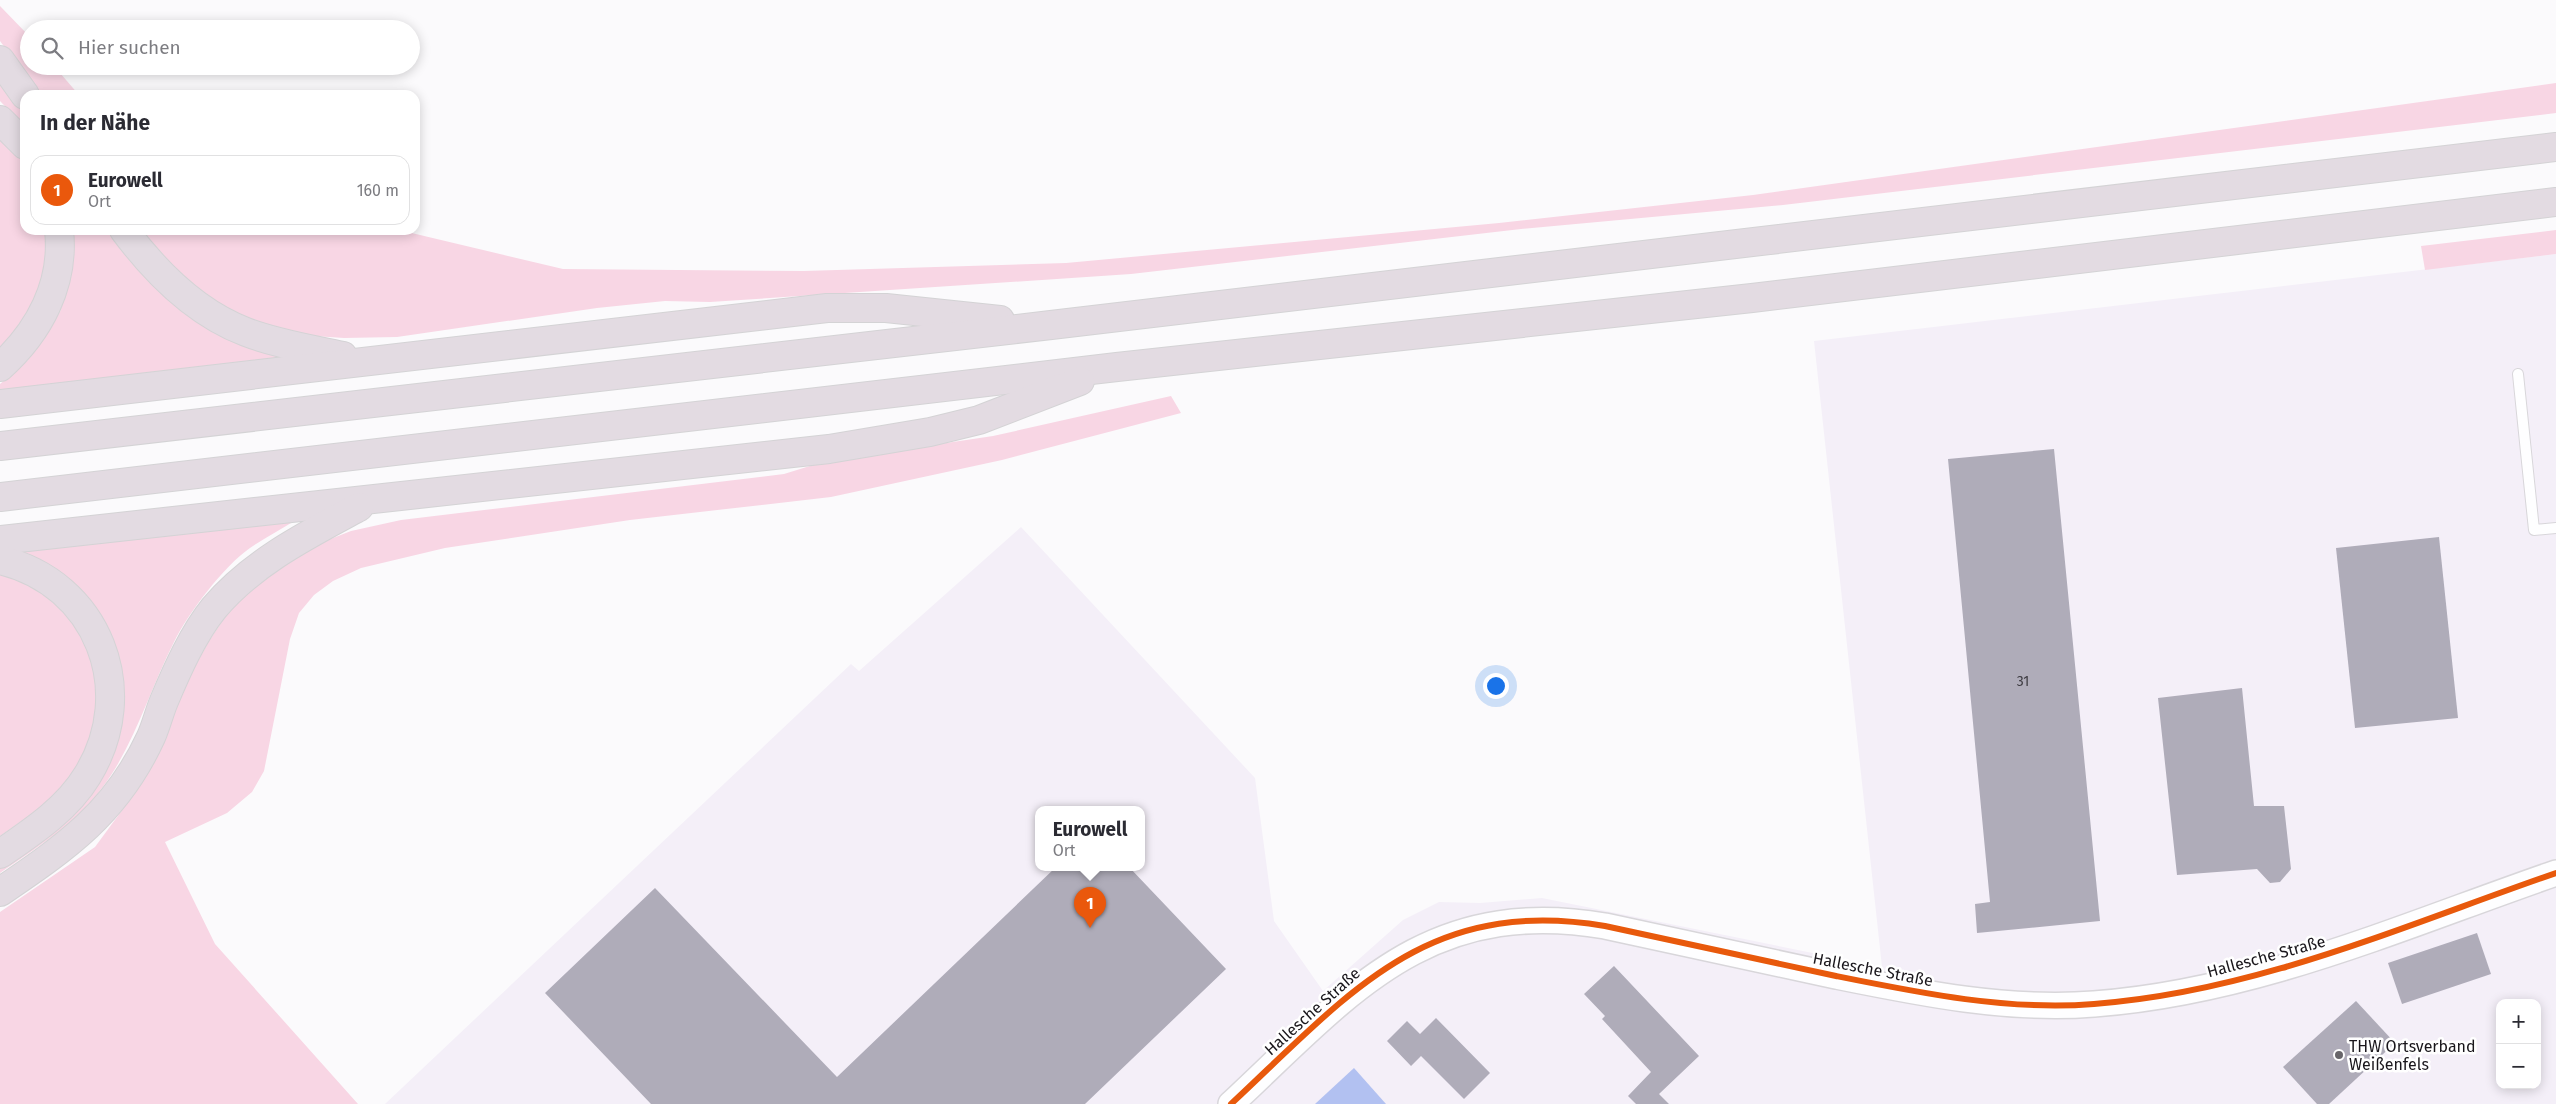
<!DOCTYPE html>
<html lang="de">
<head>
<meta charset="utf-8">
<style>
  body { margin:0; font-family:"Fira Sans",sans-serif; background:#f7f7f7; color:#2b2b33 }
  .controls { position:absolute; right:15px; bottom:15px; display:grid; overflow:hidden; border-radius:10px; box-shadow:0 2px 12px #0003 }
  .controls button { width:45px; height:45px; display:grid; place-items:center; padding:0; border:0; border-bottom:1px solid #e1e1e2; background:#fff; color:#2b2b33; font:25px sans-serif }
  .you { position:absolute; left:1495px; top:685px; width:18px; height:18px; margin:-12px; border:4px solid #fff; border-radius:50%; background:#1a73e8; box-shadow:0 0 0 8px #1a73e833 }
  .badge { display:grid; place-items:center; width:32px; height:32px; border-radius:50%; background:#ea580c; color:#fff; font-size:16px; font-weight:700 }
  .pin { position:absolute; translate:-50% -41px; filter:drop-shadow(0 1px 2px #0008) }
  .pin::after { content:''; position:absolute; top:26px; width:18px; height:15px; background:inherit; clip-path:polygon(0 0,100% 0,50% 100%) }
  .popup { position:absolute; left:1035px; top:806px; width:110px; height:65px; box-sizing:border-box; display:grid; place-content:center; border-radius:10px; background:#fff; filter:drop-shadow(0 1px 4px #0005); font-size:16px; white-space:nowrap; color:#7c7c81 }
  .popup b { font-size:19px; color:#2b2b33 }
  .popup::after { content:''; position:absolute; left:50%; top:100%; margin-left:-10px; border:10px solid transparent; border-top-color:#fff }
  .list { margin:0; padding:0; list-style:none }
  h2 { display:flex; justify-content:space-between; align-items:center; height:65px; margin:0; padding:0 20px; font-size:21px }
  h2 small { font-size:16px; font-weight:400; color:#7c7c81 }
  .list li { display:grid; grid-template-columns:32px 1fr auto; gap:15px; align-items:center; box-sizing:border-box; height:70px; margin:0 10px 10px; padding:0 10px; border:1px solid #e1e1e2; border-radius:15px }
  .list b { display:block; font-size:19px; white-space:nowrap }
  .list p { margin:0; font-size:16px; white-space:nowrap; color:#7c7c81 }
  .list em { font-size:16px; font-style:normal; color:#7c7c81 }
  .icon { flex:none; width:28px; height:28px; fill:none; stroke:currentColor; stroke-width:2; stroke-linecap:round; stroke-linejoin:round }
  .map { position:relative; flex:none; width:2556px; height:1104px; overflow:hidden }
  .search { position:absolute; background:#fff; box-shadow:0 2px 12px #0003; left:20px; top:20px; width:400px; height:55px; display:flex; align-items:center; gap:12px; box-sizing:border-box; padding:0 18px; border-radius:28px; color:#7c7c81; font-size:19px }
  .panel { position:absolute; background:#fff; box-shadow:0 2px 12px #0003; left:20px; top:90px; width:400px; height:145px; border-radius:15px }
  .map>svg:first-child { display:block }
</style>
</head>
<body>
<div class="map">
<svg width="2556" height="1104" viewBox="0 0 2556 1104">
  <rect width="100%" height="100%" fill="#fbfafc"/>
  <path fill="#f4eff8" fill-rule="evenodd" d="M2556,254V1104H385L851,664L859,671L1021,527L1255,778L1274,921L1323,991L1403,920L1439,902L1480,903L1542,898L1882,967L1814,341ZM1039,809H1141V867H1039ZM2500,1003H2537V1085H2500Z"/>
  <g fill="#f8d6e4">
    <path d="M0,6L29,36V66H54L79,95H40L0,41Z"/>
    <path d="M0,80L25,114V127L0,101Z"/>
    <path d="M2556,83V113L1783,205L1521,229L1131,274L710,302L665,301L597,308L397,337L344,338L299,335L261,325L227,309L202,292L176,271L139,230H399L563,269L804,271L1066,263L1499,223L1753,195Z"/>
    <path d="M0,135L10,144L25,163V230L50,232L38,304L0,355Z"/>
    <path d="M72,230H110L114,236L295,360L0,392V384L28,360L60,312L74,256Z"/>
    <path d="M2556,230V254L2425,270L2421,246Z"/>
    <path d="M1171,396L1181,413L1002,460L831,497L630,520L445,548L361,568L333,581L314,595L299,613L290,639L264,771L252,792L227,813L165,842L215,944L358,1104H0V912L95,847L142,783L194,668L209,641L225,617L248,592L269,574L315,545L351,531L401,520L784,474L826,461L993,436Z"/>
    <path d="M296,520C281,529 265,538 250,548C224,566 188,613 174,642C149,691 135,744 102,788C76,824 36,848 0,873V866L101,777C137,716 128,637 78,587C61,569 38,560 16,550Z"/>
    <path d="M0,568L40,585L72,614L93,651L102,694L94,736L75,774L45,805L0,836Z"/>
  </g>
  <path fill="#b2c1f1" d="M1354,1068L1386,1104H1315Z"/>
  <g fill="#afacb9">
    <path d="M2054,449L2100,921L1977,933L1975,904L1990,902L1948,459Z"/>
    <path d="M2439,537L2458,718L2355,728L2336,548Z"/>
    <path d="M2242,688L2254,806H2284L2291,869L2280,882L2270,883L2257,869L2177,875L2158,698Z"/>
    <path d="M1056,867H1129L1226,969L1085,1104H651L545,993L655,888L837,1077Z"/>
    <path d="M2477,933L2491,974L2402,1004L2388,963Z"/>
    <path d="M1614,966L1699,1056L1659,1094L1669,1104H1636L1628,1096L1651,1072L1602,1019L1605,1016L1584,994Z"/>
    <path d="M2356,1001L2395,1043L2329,1104H2317L2283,1067Z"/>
    <path d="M1436,1018L1490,1073L1464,1099L1421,1056L1411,1066L1387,1041L1407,1021L1420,1034Z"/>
  </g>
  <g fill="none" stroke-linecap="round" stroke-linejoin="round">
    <defs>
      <path id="service" d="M2518,374L2534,530L2556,528"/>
      <path id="tertiary" d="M1231,1104C1349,994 1426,896 1605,926C1682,943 1759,960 1836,976C1920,993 2008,1011 2094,1004C2256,992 2405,925 2556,873"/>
      <g id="motorway">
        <path d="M0,60L25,95"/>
        <path d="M0,120L25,145"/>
        <path d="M124,230C156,273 196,313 246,332C277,344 311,349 343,356"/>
        <path d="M0,367C39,332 65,284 59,230"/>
        <path d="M0,404L827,308H886L1000,320"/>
        <path d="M0,446L1051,325L2556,147"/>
        <path d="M0,497L1117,367L1752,298L2556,202"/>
        <path d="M0,540L829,449L930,432L979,420L1080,381"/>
        <path d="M0,560C98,583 140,691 87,776C67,809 32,832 0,854"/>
        <path d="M0,892C66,847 116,813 151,737C156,726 159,713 164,701C177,670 193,634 214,608C253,562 307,535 359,507"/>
      </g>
    </defs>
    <use href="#service" stroke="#d8d6da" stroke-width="12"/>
    <use href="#tertiary" stroke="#d8d6da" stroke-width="28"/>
    <use href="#motorway" stroke="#d4d3d5" stroke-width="30"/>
    <use href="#service" stroke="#fefeff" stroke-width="10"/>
    <use href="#tertiary" stroke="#fefeff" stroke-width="25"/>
    <use href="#motorway" stroke="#e3dbe2" stroke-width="28"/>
    <defs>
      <path id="cycleway" d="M1231,1104C1349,994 1426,896 1605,926C1682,943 1759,960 1836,976C1920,993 2008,1011 2094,1004C2256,992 2405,925 2556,873"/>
    </defs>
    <use href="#cycleway" stroke="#fff" stroke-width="9"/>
    <use href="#cycleway" stroke="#e8590c" stroke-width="6"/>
  </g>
  <circle fill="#68666a" stroke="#fff" stroke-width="2" cx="2339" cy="1055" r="5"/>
  <g text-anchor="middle" stroke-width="5" stroke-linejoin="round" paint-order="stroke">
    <g font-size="14" fill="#3e3c42">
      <text x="2023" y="686">31</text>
    </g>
    <g font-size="16" fill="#19161b" stroke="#fff">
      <text transform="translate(2266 956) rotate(-15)" y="6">Hallesche Straße</text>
      <text transform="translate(1873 969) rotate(11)" y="6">Hallesche Straße</text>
      <text transform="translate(1312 1011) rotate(-42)" y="6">Hallesche Straße</text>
    </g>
    <g font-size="16" fill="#19161b" stroke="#fff" text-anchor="start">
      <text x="2349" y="1052">THW Ortsverband<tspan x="2349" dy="18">Weißenfels</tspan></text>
    </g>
  </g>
</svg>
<div class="controls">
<button>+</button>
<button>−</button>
</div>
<div class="you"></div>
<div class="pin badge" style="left:1090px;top:928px">1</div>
<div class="popup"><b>Eurowell</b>Ort</div>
<div class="search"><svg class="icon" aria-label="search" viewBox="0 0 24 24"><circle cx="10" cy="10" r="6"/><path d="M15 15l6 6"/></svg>Hier suchen</div>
<section class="panel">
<h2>In der Nähe<small></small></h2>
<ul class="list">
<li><span class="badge">1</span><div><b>Eurowell</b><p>Ort</p></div><em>160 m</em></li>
</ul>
</section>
</div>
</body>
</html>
